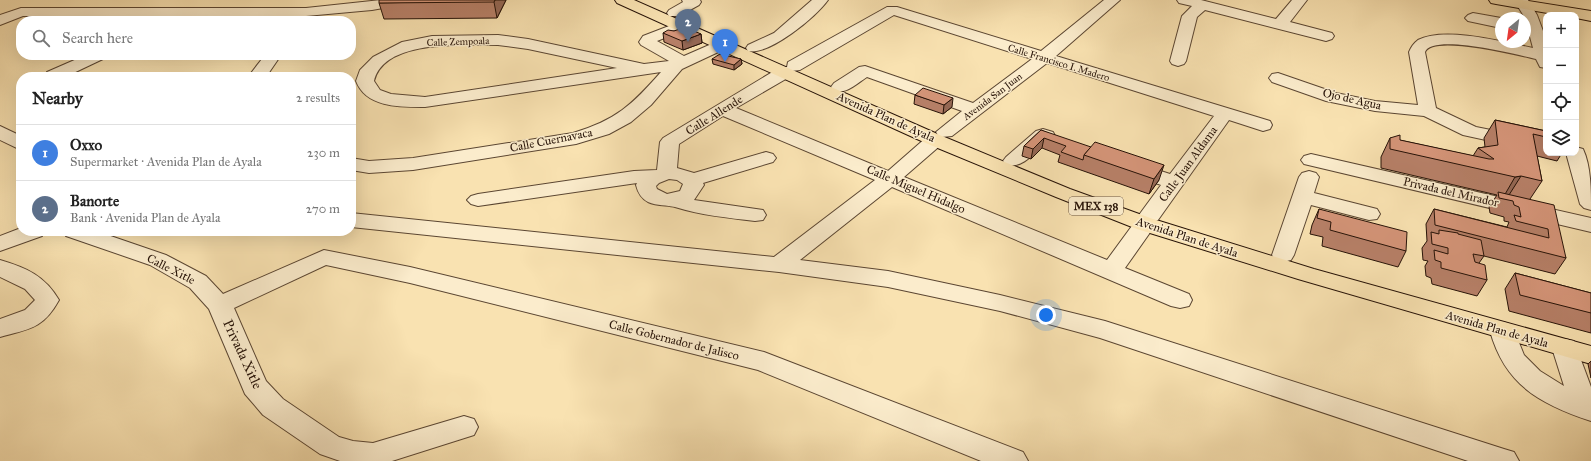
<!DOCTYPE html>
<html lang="en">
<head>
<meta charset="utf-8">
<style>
  body { margin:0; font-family:"IM FELL Great Primer",serif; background:#f6f6f6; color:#222 }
  .controls { position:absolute; right:12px; top:12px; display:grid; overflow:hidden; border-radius:8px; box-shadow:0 4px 16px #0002 }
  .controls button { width:36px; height:36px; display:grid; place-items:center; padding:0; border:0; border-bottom:1px solid #e0e0e0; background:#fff; color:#222; font:20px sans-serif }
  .compass { position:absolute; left:1495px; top:12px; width:36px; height:36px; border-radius:50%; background:#fff; box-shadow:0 4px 16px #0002; rotate:209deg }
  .you { position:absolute; left:1046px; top:315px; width:14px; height:14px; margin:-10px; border:3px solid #fff; border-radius:50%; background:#1a73e8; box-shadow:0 0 0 6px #1a73e833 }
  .badge { display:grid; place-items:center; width:26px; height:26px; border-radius:50%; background:#8f2418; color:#fff; font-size:13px; font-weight:700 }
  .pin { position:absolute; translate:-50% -33px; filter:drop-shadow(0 1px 2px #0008) }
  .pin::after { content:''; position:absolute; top:21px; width:14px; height:12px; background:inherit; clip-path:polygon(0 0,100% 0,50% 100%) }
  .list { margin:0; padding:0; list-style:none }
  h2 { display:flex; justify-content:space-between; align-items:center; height:52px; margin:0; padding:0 16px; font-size:17px }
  h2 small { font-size:13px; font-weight:400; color:#767676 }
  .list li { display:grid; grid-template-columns:26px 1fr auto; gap:12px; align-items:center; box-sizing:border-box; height:56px; padding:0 16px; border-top:1px solid #e0e0e0 }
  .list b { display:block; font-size:15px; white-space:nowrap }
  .list p { margin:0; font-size:13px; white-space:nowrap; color:#767676 }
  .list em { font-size:13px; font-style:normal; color:#767676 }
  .icon { flex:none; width:22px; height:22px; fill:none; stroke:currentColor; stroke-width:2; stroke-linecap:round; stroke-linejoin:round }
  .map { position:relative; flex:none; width:1591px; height:461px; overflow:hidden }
  .search { position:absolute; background:#fff; box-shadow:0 4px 16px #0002; left:16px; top:16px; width:340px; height:44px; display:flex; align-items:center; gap:10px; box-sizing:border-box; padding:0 14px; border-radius:16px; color:#767676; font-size:15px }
  .panel { position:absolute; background:#fff; box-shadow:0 4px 16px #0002; left:16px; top:72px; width:340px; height:164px; border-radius:16px }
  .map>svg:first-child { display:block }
</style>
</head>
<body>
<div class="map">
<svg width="1591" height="461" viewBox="0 0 1591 461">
  <rect width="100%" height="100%" fill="#f9e2b1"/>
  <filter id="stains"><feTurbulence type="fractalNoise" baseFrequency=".005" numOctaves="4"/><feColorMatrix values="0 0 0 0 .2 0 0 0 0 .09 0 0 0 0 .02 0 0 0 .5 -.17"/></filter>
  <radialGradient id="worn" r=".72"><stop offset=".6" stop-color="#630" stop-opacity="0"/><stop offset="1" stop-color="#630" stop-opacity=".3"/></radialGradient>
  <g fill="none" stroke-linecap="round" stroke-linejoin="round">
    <defs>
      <g id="minor">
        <path d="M381,0H413L411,3L372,10L306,16H23L0,25V15L21,8H306Z"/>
        <path d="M682,0H700L701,2L699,5L679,16H669L667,13L669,10L683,2Z"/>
        <path d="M812,0H828C817,16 769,56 748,51L746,48L748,45L774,33Z"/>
        <path d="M1104,0H1120L1056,56L1270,121L1272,125L1270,129L1263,131L1229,120L1158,220L1154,221L1156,224L1125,268L1189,294L1192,300L1189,306L1180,308L1171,306L892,187L800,260L888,271L1000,295L1105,321L1504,449L1514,452L1519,461H1468L1100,338L1000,311L888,287L779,272L351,227V213L774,257L875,180L723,116L679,144L677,168L694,173L766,152L773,154L776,158L773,162L703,183L704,185L694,200L763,210L766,215L763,220L755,221C728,218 701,215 675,207C667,205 657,206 648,202C641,198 638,193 636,185L637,183L478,206L471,204L467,200L471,196L478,194L634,171L657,170L660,142L663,138L779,68L787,67L788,62L887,7H897L1041,51ZM894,15L1032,59L973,103L865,66L859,67L834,83L831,87L834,91C847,94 856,84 867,77L962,111L936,132L938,135L928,136L888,171L736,108L791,76L792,71L800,70ZM1047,63L1214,116L1170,174L1133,162L1126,164L1123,168L1126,172L1161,185L1139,215L1141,218L1137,219L1107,260L904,177L942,144L945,140L942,137L952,136ZM669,179L677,180L683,184L680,191L667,194L657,189L656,186L659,183Z"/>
        <path d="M1177,0H1201L1276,19L1292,0H1307L1290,22L1332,33L1334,36L1332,39L1326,41L1205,10L1197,17L1186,61L1184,64L1178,66L1172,64L1170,61L1182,16L1192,6L1179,3Z"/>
        <path d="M1514,0H1528L1537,15L1546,39V68L1540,67L1536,59C1518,55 1433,33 1425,52L1436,108L1476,127L1546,141V153L1463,135L1424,116L1375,111L1326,101L1272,82L1269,78L1272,74L1278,73L1336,93L1375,101L1418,105L1409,52C1411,47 1414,43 1418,40C1444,26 1505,42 1533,48L1525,18Z"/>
        <path d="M1473,13L1501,18V28L1468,21L1465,18L1468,15Z"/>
        <path d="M682,21L687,23L690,26L687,29L657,41L684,56L723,39L729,41L731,44L729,47L682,69L651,105L631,122L609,134L576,144L413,170L369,173L351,170V158L369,161L413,158L573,133C616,120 632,105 661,72L425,107C401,107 366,108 356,81L360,70L373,57L402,42L432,36L498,35L528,39L644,64L669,61L641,45L639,42L643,36ZM498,45L528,49L617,68L425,97L391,94L380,90L374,81C384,39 464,45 498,45Z"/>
        <path d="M86,55H107L105,58L65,77L45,76L47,72Z"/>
        <path d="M265,55H281L266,77H248Z"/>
        <path d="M0,126L21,136V150L0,140Z"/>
        <path d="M1043,129L1053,132L1055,136L1053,140L1047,141C1035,152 1023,169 1006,165L1003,161L1006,157L1036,131Z"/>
        <path d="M1576,147L1583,149C1591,166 1591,190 1591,210L1584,208L1580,204L1566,153H1576Z"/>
        <path d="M1311,154L1591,218V232L1304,164L1301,160L1304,156Z"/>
        <path d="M1309,171L1316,173L1319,177L1314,193L1377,209L1380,214L1377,219L1369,220L1311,205L1294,255L1291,260L1283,262L1275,260L1272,255L1299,177L1302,173Z"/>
        <path d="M21,228V231H45L42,236L0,251V236Z"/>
        <path d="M63,231H96L166,255L206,276L223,294L324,250L410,267L764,352L1023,452L1028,461H981L758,370L410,283L326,265L234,308L266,381L283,399L339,437L353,441L373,443L464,416L474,419L478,427L474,435L392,461H340L320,454L263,415L245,394L209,309L190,288L150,265L66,236Z"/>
        <path d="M0,260C27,268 45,276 59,300C43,329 29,329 0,337V319L25,310L35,300L25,289L0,277Z"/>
        <path d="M1503,322L1512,325L1524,355L1540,371L1564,386L1552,348L1556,341L1565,339L1574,341L1591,387V421C1540,404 1505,385 1490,331L1494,325Z"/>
      </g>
      <g id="major">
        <path d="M615,0H634L942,136L1070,189L1153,219L1314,269L1591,346V364L1298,279L1137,229L1056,197L928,144L617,3Z"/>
        <path d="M1489,0H1522L1591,11V21L1576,18V15H1559L1496,4L1491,3Z"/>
      </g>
    </defs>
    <use href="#minor" stroke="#5b4632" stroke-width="2"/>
    <use href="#major" stroke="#261207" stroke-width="2"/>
    <use href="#minor" fill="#fbeccc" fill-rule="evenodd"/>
    <use href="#major" fill="#f9e2b1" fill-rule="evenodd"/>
  </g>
  <g fill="#b78068" stroke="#261207">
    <path d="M506,0L497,18L384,19L379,3Z"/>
    <path d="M674,31L701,34L702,43L683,50L664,42L663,33Z"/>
    <path d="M712,59H741L742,64L734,70L713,64Z"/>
    <path d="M915,95L952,107L943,114L914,104Z"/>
    <path d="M1495,120L1546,131V153H1562L1557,161L1537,156L1542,181L1530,199L1566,258L1555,274L1484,256L1479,263L1487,280L1477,296L1432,284L1431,278L1426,276L1425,266L1428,261L1423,260L1422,248L1427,241L1426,224L1434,209L1507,227L1509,222L1504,221V217L1490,213L1489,207L1497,195L1381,168V157L1390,138L1473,156L1478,148L1485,147L1484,138Z"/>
    <path d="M1041,130L1159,180L1149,194L1058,162L1060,155L1042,148L1031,159L1022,156L1024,146Z"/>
    <path d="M1319,209L1406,251L1398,267L1322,246L1323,237L1310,234L1312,225Z"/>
    <path d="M1515,273L1591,293V333L1509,311L1505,289Z"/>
    <path d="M1591,361V378L1588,364Z"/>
  </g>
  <g fill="#956855" stroke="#261207">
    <path d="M495,0H506L497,18L494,2Z"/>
    <path d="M701,34L702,43L683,50L682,41Z"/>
    <path d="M741,59L742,64L734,70V65Z"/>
    <path d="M953,98L952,107L943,114L944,105Z"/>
    <path d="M1044,138L1042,148L1031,159L1033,149Z"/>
    <path d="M1164,165L1159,180L1149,194L1154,179Z"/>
    <path d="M1521,176L1509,195L1504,196L1515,177Z"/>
  </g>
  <g fill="#d59579" stroke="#261207">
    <path d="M379,0H495L494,2L379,3Z"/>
    <path d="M685,27L701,34L682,41L663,33L668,30L674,31Z"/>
    <path d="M720,54L741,59L734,65L712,59Z"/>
    <path d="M923,88L953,98L944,105L915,95Z"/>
    <path d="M1495,120L1546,131V137L1533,134L1542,181L1521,176L1515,177L1390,149V138L1400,135V140L1489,159H1494L1478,148L1498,145Z"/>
    <path d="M1041,130L1091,147L1084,155L1083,160L1061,152L1066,146L1044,138L1033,149L1024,146Z"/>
    <path d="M1095,142L1164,165L1154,179L1084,155Z"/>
    <path d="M1498,192L1554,205L1566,258L1435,225L1434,209L1549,238L1548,229L1516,221L1514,215L1521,217L1519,207L1514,205L1513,201L1499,198Z"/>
    <path d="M1319,209L1407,232L1406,251L1330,230L1331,222L1317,218Z"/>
    <path d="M1439,230L1458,233V234L1481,240L1484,256L1473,254L1475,262L1485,265L1487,280L1441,268V262L1435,260L1434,250L1448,254V248L1432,244L1431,232L1439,234Z"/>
    <path d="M1515,273L1591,293V313L1520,295Z"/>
  </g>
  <g text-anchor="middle" stroke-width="3" stroke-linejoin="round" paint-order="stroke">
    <g font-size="10" fill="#261207" stroke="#fbeccc">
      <text transform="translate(458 41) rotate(-2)" y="4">Calle Zempoala</text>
      <text transform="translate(1059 62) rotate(17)" y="4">Calle Francisco I. Madero</text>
      <text transform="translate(992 96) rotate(-37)" y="4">Avenida San Juan</text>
    </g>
    <rect fill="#fbeccc" stroke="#665342" stroke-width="1" x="1069" y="197" width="54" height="18" rx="3"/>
    <g font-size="11" font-weight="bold" fill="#261207">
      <text x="1096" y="210">MEX 138</text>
    </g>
    <g font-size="12" fill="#261207" stroke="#fbeccc">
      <text transform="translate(1352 99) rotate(13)" y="4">Ojo de Agua</text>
      <text transform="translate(714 115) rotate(-32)" y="4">Calle Allende</text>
      <text transform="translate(886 117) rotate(24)" y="4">Avenida Plan de Ayala</text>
      <text transform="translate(551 140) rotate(-11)" y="4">Calle Cuernavaca</text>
      <text transform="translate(1188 164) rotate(-54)" y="4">Calle Juan Aldama</text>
      <text transform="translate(916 189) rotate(23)" y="4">Calle Miguel Hidalgo</text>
      <text transform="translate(1451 192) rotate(13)" y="4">Privada del Mirador</text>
      <text transform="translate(1187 237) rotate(18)" y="4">Avenida Plan de Ayala</text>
      <text transform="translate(171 269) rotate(27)" y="4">Calle Xitle</text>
      <text transform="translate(1497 329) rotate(16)" y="4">Avenida Plan de Ayala</text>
      <text transform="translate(674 340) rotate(14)" y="4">Calle Gobernador de Jalisco</text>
    </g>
    <g font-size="14" fill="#261207" stroke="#fbeccc">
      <text transform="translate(243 354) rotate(65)" y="5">Privada Xitle</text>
    </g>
  </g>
  <rect width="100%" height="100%" filter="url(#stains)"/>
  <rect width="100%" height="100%" fill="url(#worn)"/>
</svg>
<div class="controls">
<button>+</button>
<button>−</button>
<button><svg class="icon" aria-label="locate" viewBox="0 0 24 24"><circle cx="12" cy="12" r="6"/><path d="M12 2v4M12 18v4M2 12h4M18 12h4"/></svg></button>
<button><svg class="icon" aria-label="layers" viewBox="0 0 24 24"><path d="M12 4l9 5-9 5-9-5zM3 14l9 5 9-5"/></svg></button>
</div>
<svg class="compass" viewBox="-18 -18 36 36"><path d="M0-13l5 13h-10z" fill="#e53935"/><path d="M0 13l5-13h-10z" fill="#767676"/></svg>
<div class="you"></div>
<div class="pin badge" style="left:725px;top:62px;background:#3f7fe0">1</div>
<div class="pin badge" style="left:688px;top:42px;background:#5c6f8a">2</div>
<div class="search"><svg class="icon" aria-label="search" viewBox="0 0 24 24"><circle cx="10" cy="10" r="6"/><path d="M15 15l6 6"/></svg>Search here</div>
<section class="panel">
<h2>Nearby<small>2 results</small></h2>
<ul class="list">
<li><span class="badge" style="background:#3f7fe0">1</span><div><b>Oxxo</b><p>Supermarket · Avenida Plan de Ayala</p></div><em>230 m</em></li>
<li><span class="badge" style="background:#5c6f8a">2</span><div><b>Banorte</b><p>Bank · Avenida Plan de Ayala</p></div><em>270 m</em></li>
</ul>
</section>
</div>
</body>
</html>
